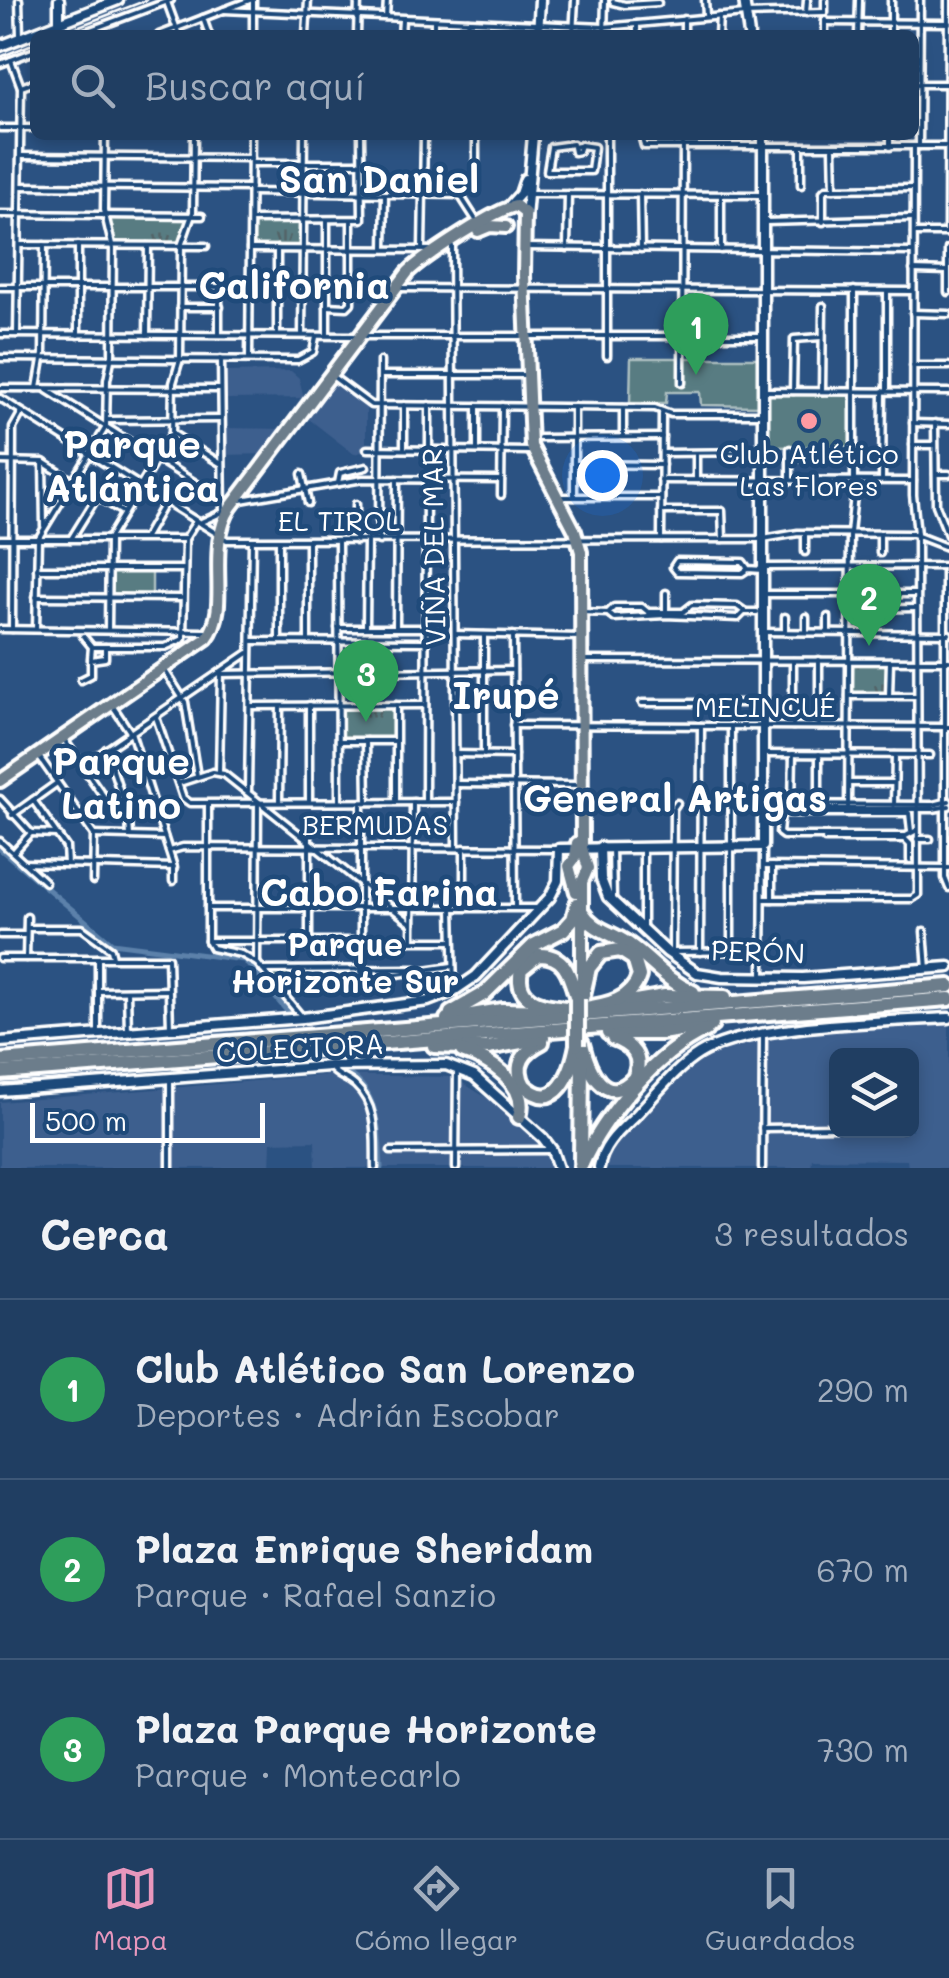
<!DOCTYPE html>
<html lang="es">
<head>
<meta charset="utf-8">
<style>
  body { margin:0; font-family:Mali,sans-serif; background:#284568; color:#f1f3f6 }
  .controls { position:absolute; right:30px; bottom:30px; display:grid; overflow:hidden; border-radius:15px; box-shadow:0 5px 15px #0003 }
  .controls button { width:90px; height:90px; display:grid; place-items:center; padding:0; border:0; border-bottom:2px solid #3d5777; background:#203e62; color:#f1f3f6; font:50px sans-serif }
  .scale { position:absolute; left:30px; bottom:25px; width:235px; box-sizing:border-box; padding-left:10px; border:5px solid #fff; border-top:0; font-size:28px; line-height:35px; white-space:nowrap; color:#fff; -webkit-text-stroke:8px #1f4a7a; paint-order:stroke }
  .you { position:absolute; left:602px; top:475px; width:35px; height:35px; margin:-25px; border:8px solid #fff; border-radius:50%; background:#1a73e8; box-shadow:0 0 0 15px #1a73e833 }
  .badge { display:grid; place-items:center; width:65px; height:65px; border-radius:50%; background:#e797bd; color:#fff; font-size:32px; font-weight:700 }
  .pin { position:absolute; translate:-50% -82px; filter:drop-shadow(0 2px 5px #0008) }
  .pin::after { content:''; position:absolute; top:52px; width:35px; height:30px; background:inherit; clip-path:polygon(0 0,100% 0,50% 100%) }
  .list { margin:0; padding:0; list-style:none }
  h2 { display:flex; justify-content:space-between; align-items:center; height:130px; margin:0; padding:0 40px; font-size:42px }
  h2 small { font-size:32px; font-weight:400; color:#a2aebe }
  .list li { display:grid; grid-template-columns:65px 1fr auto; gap:30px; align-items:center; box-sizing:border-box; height:180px; padding:0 40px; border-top:2px solid #3d5777 }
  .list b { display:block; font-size:38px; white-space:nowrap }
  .list p { margin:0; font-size:32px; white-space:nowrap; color:#a2aebe }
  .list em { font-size:32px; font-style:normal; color:#a2aebe }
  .icon { flex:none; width:55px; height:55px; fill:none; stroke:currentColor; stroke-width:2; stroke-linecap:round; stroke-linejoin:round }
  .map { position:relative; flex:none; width:949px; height:1168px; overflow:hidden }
  .search { position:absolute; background:#203e62; box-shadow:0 5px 15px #0003; left:30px; right:30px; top:30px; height:110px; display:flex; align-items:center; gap:25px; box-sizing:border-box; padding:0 35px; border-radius:15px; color:#a2aebe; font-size:38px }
  .sheet { height:670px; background:#203e62 }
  nav { display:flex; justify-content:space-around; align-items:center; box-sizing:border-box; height:140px; border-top:2px solid #3d5777; background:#203e62; font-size:28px; color:#a2aebe }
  nav a { display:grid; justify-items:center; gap:5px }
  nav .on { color:#e797bd }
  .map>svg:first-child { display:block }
</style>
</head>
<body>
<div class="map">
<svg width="949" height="1168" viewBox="0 0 949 1168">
  <defs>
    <pattern id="park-tufts" width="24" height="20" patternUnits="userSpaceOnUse" patternTransform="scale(2.5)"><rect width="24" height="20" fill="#587c82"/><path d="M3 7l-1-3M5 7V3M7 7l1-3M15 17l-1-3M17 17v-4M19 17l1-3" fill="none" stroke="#526467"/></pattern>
  </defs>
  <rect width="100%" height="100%" fill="#2b5282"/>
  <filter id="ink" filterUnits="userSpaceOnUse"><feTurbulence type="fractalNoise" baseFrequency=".01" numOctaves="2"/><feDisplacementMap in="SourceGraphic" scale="20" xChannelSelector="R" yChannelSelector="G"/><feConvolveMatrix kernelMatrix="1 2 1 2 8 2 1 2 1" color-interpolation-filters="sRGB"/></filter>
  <g filter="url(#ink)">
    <g fill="#3e5f8e" fill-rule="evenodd">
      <path d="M291,371L299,378L304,398L226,399L225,372Z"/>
      <path d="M332,378L366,403V451L354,454L305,416Z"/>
      <path d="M222,428L286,429L268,454L221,455Z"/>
      <path d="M949,1022V1168H908L907,1160L812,1159L811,1168H604L610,1149L670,1084L705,1057L730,1045L769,1038ZM836,1056H912V1130H836Z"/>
      <path d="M326,1075L453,1077L506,1110L548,1149L554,1168H316L315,1141L271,1142L270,1168H0V1102Z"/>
    </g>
    <g fill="#587c82" stroke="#acbec0" stroke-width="2.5">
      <path d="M631,358H762V406L701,405L700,392H667L666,403H630Z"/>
      <path d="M766,393H852V446L766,447Z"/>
    </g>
    <g fill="url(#park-tufts)" stroke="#acbec0" stroke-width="2.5">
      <path d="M108,216L190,217L179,244H114Z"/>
      <rect x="251" y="222" width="51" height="25"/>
      <path d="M110,570H152V597L109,596Z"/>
      <rect x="852" y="661" width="35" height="34"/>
      <path d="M341,707H392V738H340Z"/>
      <path d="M268,972H358V978L283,988Z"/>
    </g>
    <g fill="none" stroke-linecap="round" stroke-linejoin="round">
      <g stroke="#5b81aa" stroke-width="5">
        <path d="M0,849L112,943L244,960L290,1015"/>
        <path d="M341,1070C380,1086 379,1132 381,1168"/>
      </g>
      <defs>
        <g id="street">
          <path d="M19,0L20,35"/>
          <path d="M705,0L706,15"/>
          <path d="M167,2L179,35"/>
          <path d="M613,2L625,5L658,3"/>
          <path d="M224,10L604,27L745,14L825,12"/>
          <path d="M825,10V0"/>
          <path d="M806,13L807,0"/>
          <path d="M386,17L387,0"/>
          <path d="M203,18L209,35"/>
          <path d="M825,22L949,23"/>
          <path d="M637,24V35"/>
          <path d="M77,35L171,0"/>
          <path d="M159,35L250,0"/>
          <path d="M253,35V0"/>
          <path d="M306,35L308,0"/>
          <path d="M357,35L358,0"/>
          <path d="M401,35L402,20"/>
          <path d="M434,35V20"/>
          <path d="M467,35L468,21"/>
          <path d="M573,35L575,0"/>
          <path d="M604,35L605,0"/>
          <path d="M684,35V19"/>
          <path d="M718,35L719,16"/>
          <path d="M825,35V20"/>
          <path d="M858,35L859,0"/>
          <path d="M891,35V0"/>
          <path d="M11,60L21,87L17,334"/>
          <path d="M0,64L35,51"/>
          <path d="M914,84H949"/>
          <path d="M21,87L35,82"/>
          <path d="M0,128H35"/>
          <path d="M105,135L104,210L113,249L112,355L107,380L106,427"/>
          <path d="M641,135L644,146H949"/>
          <path d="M573,144L551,147L547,171H591L594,147L581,145L579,151L574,152L573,147L579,146"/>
          <path d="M919,146L920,0"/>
          <path d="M801,147V185"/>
          <path d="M890,147V135"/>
          <path d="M833,149L834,189"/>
          <path d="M21,156L251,158"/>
          <path d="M251,163H361"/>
          <path d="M476,176V135"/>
          <path d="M459,177L460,195"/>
          <path d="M20,186L251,188"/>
          <path d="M251,192L460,195"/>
          <path d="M529,194L764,195"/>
          <path d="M640,194L641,249"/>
          <path d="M460,195L476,220"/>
          <path d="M0,214L202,216"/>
          <path d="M251,220L362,219L361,135"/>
          <path d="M765,222L913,218"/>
          <path d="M823,222V192L826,189L913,188"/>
          <path d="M914,233H949"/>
          <path d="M947,233L948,0"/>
          <path d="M19,245L206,246"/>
          <path d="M452,246L456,848"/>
          <path d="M525,247L913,252"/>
          <path d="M422,248L424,135"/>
          <path d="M567,248L568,194"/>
          <path d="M250,249L435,250"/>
          <path d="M384,249L385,194"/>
          <path d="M721,250V195"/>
          <path d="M913,270L948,271"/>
          <path d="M0,287H249"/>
          <path d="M399,288L913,291"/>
          <path d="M887,291V391"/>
          <path d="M948,292V249"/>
          <path d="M327,306L347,307L351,303V220"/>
          <path d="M180,307H220"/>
          <path d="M913,313L949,314"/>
          <path d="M0,334L355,336"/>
          <path d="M277,334V249"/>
          <path d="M78,335V245"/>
          <path d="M147,335L148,246"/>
          <path d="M219,335V287"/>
          <path d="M302,335L304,135"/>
          <path d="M327,335V220"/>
          <path d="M365,336H760"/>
          <path d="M607,356V135"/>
          <path d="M0,358L298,360L313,352L316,337"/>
          <path d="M221,359L223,514"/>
          <path d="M249,359L251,135"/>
          <path d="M913,366H949"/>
          <path d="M380,375H525"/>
          <path d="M332,376L371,405L655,408L671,414H761"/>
          <path d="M682,383L683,135"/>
          <path d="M0,388L220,389"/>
          <path d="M37,388L43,354L44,245"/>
          <path d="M47,390L221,499"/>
          <path d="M764,391L949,392"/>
          <path d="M793,391L794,339L821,337"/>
          <path d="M822,391L823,306"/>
          <path d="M0,398L227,540L763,539L798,533L913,534L949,548"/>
          <path d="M429,405V449"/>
          <path d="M477,406V450"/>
          <path d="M574,407V497"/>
          <path d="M107,420L221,419"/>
          <path d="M913,423L949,424"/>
          <path d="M935,423L936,505L948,535"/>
          <path d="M173,434L220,463"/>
          <path d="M623,437V408"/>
          <path d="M540,438L662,437"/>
          <path d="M913,445H934"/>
          <path d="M367,449L529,451"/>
          <path d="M404,449V405"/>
          <path d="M663,453L764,452"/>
          <path d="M790,458L854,457"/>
          <path d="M0,461L43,462L124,513"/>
          <path d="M43,462L44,526"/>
          <path d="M574,464L662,465"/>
          <path d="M302,474L308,503"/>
          <path d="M936,474H949"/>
          <path d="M661,480L913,481"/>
          <path d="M696,480V454"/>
          <path d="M790,480V449"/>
          <path d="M882,480L883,391"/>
          <path d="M338,483L340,473L366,467"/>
          <path d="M501,495L502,406"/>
          <path d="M561,497H661"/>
          <path d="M241,500L363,479L501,480"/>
          <path d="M661,511H722L723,539"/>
          <path d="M199,523L221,513"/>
          <path d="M145,537L165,502"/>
          <path d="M0,539H185"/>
          <path d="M71,539L97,497"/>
          <path d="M661,539L662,414"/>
          <path d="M279,541V641"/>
          <path d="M338,541L339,801"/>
          <path d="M356,541V504"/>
          <path d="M379,541L380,361"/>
          <path d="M805,552V533"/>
          <path d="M880,553V534"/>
          <path d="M763,567L949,566"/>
          <path d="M945,567V878L949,888"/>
          <path d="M37,569H182"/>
          <path d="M748,569L743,562L677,561L673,567L677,572L742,573L748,569L763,570"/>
          <path d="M763,594H917"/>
          <path d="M36,597L181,598"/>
          <path d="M849,609L917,608"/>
          <path d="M666,610V593"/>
          <path d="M582,612L608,613L614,618L665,615L738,618L744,612H757"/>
          <path d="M608,613L614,607H642L648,612H683L692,605L737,606L744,611"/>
          <path d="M785,617V632"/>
          <path d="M806,617V632"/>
          <path d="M828,617V632"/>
          <path d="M366,627L367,542"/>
          <path d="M396,627L397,479"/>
          <path d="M338,628H425"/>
          <path d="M0,629L205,632"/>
          <path d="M12,629L13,428L22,412"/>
          <path d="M36,629L38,539L106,427"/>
          <path d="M108,629L109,538L172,433L173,383L180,359L181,246L193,212L194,135"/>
          <path d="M763,632L949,634"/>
          <path d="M874,633L875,609"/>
          <path d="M455,634L580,637"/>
          <path d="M484,635V755"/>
          <path d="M513,635L515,906"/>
          <path d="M83,636L92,647"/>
          <path d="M251,641L425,642"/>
          <path d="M308,641V541"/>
          <path d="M91,658L92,647H105"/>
          <path d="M586,660L949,661"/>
          <path d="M819,660V726"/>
          <path d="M793,661V726"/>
          <path d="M164,669L185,702L197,776"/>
          <path d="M221,674L513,670"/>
          <path d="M81,680L91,675V660L105,658V647H165L183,639L185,539L196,521"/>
          <path d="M849,696H917"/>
          <path d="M889,696L890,661"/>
          <path d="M642,703H763"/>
          <path d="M309,705V801"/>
          <path d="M396,705V800"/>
          <path d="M250,706L425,705"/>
          <path d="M114,708L132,735L173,864V881"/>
          <path d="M156,717L183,798L190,803L456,802"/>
          <path d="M513,725L949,727"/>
          <path d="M65,741L109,804"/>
          <path d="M339,741H394"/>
          <path d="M366,741L367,801"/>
          <path d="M106,749L129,819L130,836"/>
          <path d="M456,754L514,755"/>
          <path d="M765,754L930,755"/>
          <path d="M40,758L94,835L93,881"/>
          <path d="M82,766L248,653"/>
          <path d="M219,772L221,674"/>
          <path d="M179,783L213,772L224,774L412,924"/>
          <path d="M849,783H894"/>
          <path d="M456,784L578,785"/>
          <path d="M248,791L252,541"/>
          <path d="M0,799L31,833"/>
          <path d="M33,800L66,847L67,864"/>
          <path d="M279,801L280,706"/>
          <path d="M425,802L426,479"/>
          <path d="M361,804V980"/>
          <path d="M764,804L933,805L949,801"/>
          <path d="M792,804L793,754"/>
          <path d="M819,804V754"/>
          <path d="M894,805L895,755"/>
          <path d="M763,809H933L949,806"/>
          <path d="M848,809L850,533L854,495V290"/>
          <path d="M12,815L57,783"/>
          <path d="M85,822L109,804L125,805"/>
          <path d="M911,831L909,813H781L779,833L783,836H906L917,830"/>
          <path d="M31,833L56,834"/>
          <path d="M94,835L164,837"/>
          <path d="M825,839H905L910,844V860"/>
          <path d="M917,839H930"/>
          <path d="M0,841L45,882"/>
          <path d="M612,847L613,898"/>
          <path d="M464,848V907"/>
          <path d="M169,851L183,847L559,849"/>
          <path d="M14,852L31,833"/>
          <path d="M24,863L174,867"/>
          <path d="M763,866L949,868"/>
          <path d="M772,866V899"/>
          <path d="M763,899H912L918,895L917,534L913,495L914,146"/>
          <path d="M452,907L454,991"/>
          <path d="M208,908H538"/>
          <path d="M643,927V847"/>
          <path d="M27,928H82L111,949L113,957"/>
          <path d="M924,931L927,969"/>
          <path d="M0,935H25"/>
          <path d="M412,940L413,802"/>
          <path d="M208,941H452"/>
          <path d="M208,941V805"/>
          <path d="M208,941L212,948L241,954L257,963L303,1018"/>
          <path d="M309,941V818"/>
          <path d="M672,952L673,809L677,803"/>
          <path d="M672,952L763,951"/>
          <path d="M700,952L701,726"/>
          <path d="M731,952V727"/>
          <path d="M0,958H168L170,1028"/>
          <path d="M26,958L27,917"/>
          <path d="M98,958V1033"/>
          <path d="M257,963L258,803"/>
          <path d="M263,970L415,969"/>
          <path d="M762,977L763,846"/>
          <path d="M98,991L168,990"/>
          <path d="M127,991L128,1031"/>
          <path d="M281,991L452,966"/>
          <path d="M330,1067C337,1077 346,1077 355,1085C379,1107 374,1139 375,1168"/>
          <path d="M762,1128L836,1127"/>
          <path d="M391,1151L552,1150"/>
          <path d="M170,1168V1078"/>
          <path d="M456,1168L457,1068"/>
          <path d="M762,1168L763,1036"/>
        </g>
        <g id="secondary">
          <path d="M744,0L749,35"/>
          <path d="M59,26V0"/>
          <path d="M538,35L540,0"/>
          <path d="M0,46L118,0"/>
          <path d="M510,205L520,194L525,179"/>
          <path d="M526,218L533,135"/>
          <path d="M600,847L601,879L608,897L667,952L697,973L722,977L803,978L949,967"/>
          <path d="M0,1042L303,1018L428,1001L454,991L476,976L550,897L558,881L559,849L763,846V135"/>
          <path d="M0,1091L329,1066L446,1065L474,1076L543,1138L552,1150L558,1168"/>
          <path d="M599,1168C602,1144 622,1129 638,1113C657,1093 675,1069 699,1054C750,1023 887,1022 949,1018"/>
        </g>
        <g id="primary">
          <path d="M478,231L490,226L506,227"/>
          <path d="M0,781L207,638C232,606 204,548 231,507L408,272C423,257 498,208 516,206L525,213L524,276L531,446L575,531L581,552L582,848L588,868L582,882V984"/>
          <path d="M576,892L569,866L575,858L577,843"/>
        </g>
        <g id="highway">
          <path d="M582,912C593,930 611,932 628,944C651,960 666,981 693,992"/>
          <path d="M577,999C570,976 566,954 538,955L521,969C513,1006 551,1007 578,1009"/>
          <path d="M606,1006L665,996L725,997"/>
          <path d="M580,1009C604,1005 631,1002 639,976L634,959L620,950L601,953L589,968L582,999"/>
          <path d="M451,1013L484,994L534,945L563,930L573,919L577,904"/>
          <path d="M447,1019L502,1010L556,1011"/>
          <path d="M608,1033H661L712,1025"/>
          <path d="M542,1042C524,1051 513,1065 524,1085C556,1116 572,1071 577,1045"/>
          <path d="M582,1044C588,1069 605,1109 634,1078C644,1057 632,1045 613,1038"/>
          <path d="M434,1046L488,1048L543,1038"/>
          <path d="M462,1051C490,1060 529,1084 519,1117"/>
          <path d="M0,1061L949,986"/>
          <path d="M0,1073L949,999"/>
          <path d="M581,1161L582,1061"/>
          <path d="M581,1166C604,1116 655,1053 706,1030"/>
        </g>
      </defs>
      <use href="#street" stroke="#fff" stroke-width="11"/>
      <use href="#secondary" stroke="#fff" stroke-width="15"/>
      <use href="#primary" stroke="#fff" stroke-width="18"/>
      <use href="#highway" stroke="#fff" stroke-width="20"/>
      <use href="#street" stroke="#1f4a7a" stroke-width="4"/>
      <use href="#secondary" stroke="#1f4a7a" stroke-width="8"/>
      <use href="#primary" stroke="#6c7d8b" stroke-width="10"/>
      <use href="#highway" stroke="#6c7d8b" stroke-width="12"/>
      <g stroke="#fff" stroke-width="2.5">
        <path d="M56,35L147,0"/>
        <path d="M0,57L35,43"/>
      </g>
      <defs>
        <path id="highway-bridge" d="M577,999V1045"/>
      </defs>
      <use href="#highway-bridge" stroke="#fff" stroke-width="20" stroke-linecap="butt"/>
      <use href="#highway-bridge" stroke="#6c7d8b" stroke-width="12"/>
    </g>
  </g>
  <circle fill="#ff9aa2" stroke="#1f4a7a" stroke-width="4" cx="809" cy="421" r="10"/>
  <g text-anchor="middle" stroke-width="9" stroke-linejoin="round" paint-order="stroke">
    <g font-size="28" fill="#fff" stroke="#1f4a7a">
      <text x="809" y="464">Club Atlético<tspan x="809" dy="32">Las Flores</tspan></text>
    </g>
    <g font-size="28" fill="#fff" stroke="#1f4a7a">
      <text x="339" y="531">EL TIROL</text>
      <text transform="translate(434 547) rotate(-91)" y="10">VIÑA DEL MAR</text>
      <text x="765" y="717">MELINCUÉ</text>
      <text x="375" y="835">BERMUDAS</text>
      <text transform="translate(758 952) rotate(2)" y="10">PERÓN</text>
      <text transform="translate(300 1048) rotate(-3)" y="10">COLECTORA</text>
    </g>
    <g font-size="32" font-weight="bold" fill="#fff" stroke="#1f4a7a">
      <text x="345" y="956">Parque<tspan x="345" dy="37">Horizonte Sur</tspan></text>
    </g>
    <g font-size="38" font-weight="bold" fill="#fff" stroke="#1f4a7a">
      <text x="379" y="193">San Daniel</text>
      <text x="294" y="299">California</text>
      <text x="132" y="458">Parque<tspan x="132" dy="44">Atlántica</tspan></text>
      <text x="506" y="709">Irupé</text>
      <text x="121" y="775">Parque<tspan x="121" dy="44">Latino</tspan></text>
      <text x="675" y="812">General Artigas</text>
      <text x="379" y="906">Cabo Farina</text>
    </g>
  </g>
</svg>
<div class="controls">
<button><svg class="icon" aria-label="layers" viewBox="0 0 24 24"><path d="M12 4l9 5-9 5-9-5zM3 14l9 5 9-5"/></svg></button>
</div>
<div class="scale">500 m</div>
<div class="you"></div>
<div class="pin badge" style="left:696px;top:375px;background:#2e9e5b">1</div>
<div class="pin badge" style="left:869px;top:646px;background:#2e9e5b">2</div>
<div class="pin badge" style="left:366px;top:722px;background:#2e9e5b">3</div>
<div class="search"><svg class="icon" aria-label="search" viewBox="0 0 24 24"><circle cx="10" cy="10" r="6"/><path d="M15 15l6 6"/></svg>Buscar aquí</div>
</div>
<section class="sheet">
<h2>Cerca<small>3 resultados</small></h2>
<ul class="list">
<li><span class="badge" style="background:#2e9e5b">1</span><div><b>Club Atlético San Lorenzo</b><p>Deportes · Adrián Escobar</p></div><em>290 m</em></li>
<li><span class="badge" style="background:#2e9e5b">2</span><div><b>Plaza Enrique Sheridam</b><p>Parque · Rafael Sanzio</p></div><em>670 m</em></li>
<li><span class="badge" style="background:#2e9e5b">3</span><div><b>Plaza Parque Horizonte</b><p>Parque · Montecarlo</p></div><em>730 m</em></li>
</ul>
</section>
<nav>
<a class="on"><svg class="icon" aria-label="map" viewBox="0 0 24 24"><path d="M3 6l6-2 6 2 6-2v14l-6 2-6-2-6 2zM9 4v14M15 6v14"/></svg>Mapa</a>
<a><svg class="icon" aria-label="directions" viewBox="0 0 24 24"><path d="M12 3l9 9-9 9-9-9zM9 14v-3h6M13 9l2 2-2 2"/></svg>Cómo llegar</a>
<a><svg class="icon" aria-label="saved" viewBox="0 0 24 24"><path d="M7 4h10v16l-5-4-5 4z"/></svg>Guardados</a>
</nav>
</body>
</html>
